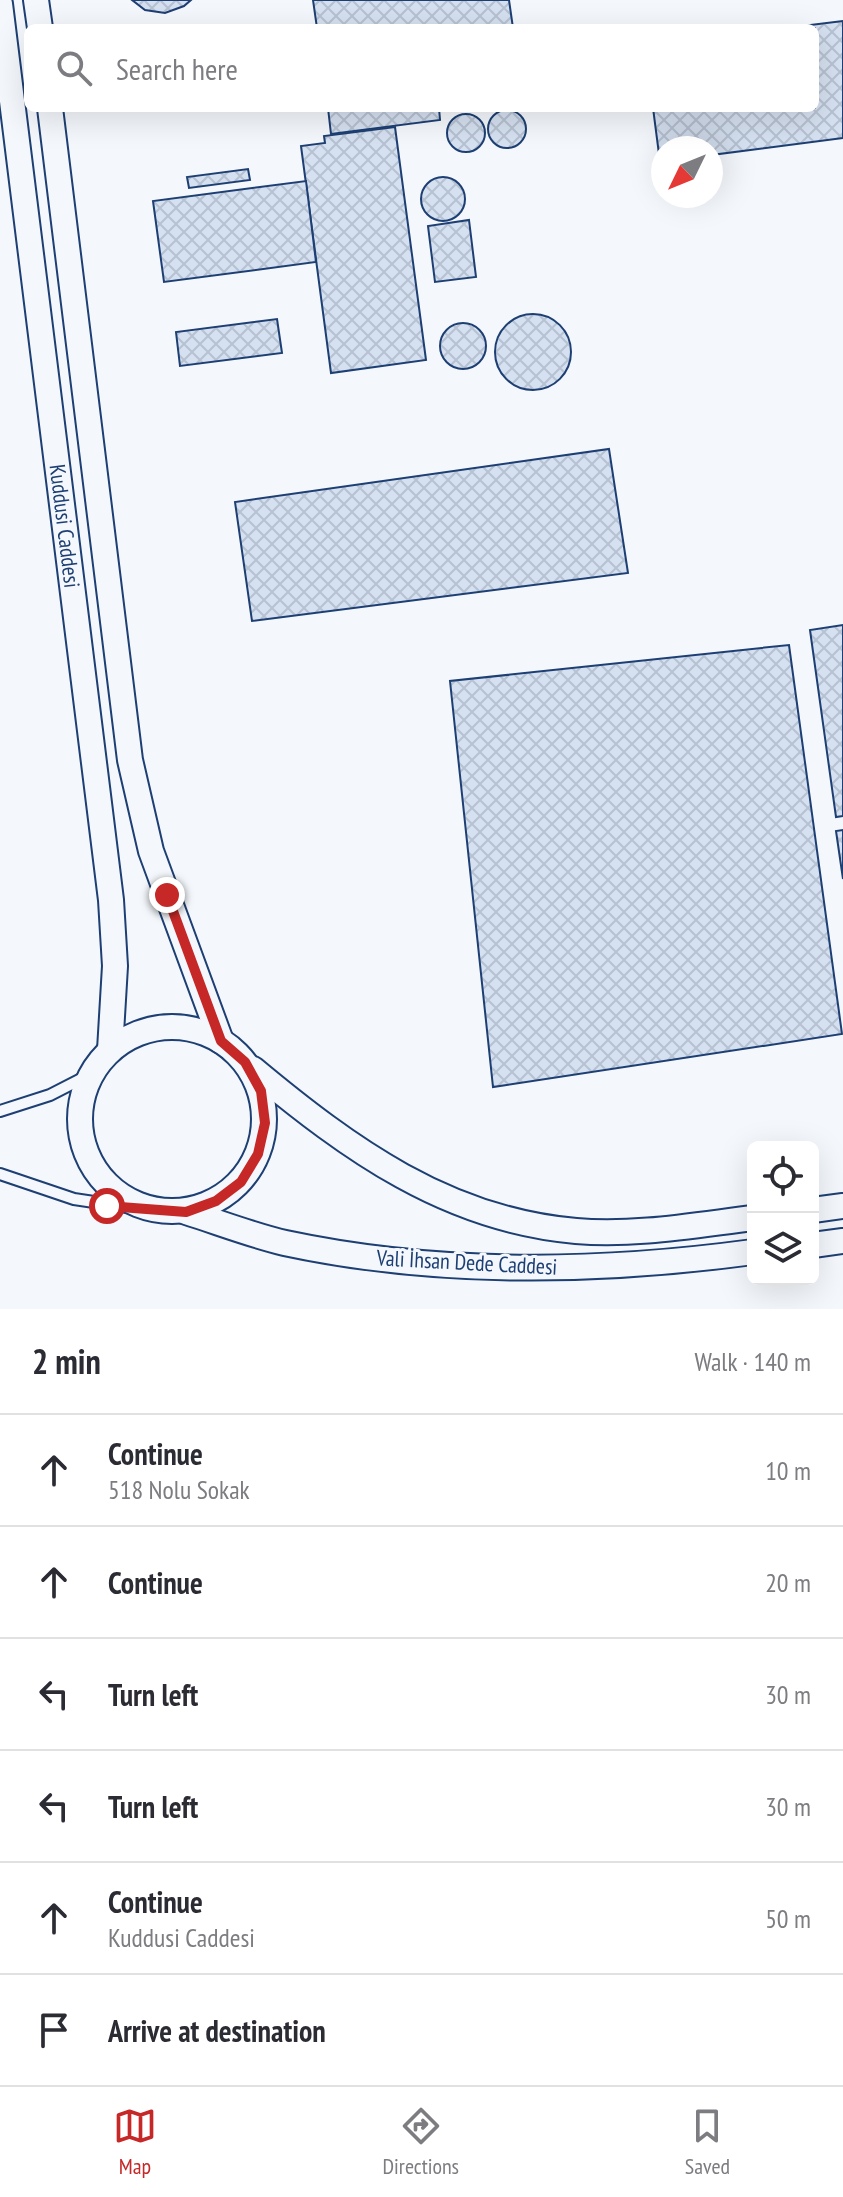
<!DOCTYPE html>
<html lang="en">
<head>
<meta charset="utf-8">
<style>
  body { margin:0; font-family:"PT Sans Narrow",sans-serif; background:#f2f2f3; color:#2b2b33 }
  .controls { position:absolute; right:24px; bottom:24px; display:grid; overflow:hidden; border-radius:12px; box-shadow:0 8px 32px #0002 }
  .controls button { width:72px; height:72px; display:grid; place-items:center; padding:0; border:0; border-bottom:2px solid #e1e1e2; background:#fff; color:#2b2b33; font:40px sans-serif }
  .compass { position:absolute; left:651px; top:136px; width:72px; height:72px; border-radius:50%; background:#fff; box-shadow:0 8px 32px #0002; rotate:227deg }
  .stop { position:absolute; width:24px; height:24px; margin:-18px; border:6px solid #c62828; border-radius:50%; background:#fff }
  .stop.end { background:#c62828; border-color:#fff; box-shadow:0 2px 8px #0008 }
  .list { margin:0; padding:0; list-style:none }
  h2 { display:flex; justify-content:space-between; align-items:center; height:104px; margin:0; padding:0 32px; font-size:34px }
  h2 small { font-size:26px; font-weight:400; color:#7c7c81 }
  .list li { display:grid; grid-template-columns:52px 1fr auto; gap:24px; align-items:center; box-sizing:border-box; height:112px; padding:0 32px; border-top:2px solid #e1e1e2 }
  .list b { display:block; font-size:30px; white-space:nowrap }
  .list p { margin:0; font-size:26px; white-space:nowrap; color:#7c7c81 }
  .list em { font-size:26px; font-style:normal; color:#7c7c81 }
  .icon { flex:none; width:44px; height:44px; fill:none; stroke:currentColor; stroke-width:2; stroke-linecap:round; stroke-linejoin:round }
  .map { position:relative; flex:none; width:843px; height:1309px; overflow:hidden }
  .search { position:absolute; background:#fff; box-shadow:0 8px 32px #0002; left:24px; right:24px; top:24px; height:88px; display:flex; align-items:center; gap:20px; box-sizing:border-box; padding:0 28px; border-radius:12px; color:#7c7c81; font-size:30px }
  .sheet { height:776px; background:#fff }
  nav { display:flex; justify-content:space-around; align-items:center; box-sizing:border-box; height:112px; border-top:2px solid #e1e1e2; background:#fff; font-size:22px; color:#7c7c81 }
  nav a { display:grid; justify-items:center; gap:4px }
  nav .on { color:#c62828 }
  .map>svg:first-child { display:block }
</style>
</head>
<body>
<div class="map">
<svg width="843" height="1309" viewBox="0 0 843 1309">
  <defs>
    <pattern id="building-cross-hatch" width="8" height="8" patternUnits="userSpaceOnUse" patternTransform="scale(2)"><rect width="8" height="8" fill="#d5e0f0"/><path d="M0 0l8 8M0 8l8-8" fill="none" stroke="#b6c1d1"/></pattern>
  </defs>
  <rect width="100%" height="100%" fill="#f4f7fb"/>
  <g fill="url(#building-cross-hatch)" stroke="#1d3f73" stroke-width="2">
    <path d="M132,0H191L184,6L165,13L145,10Z"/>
    <path d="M313,0H509L513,28H317Z"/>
    <path d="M843,21V138L711,155V148H663V161L660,162L653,108H815V28H786Z"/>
    <path d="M328,108H439L440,120L331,134Z"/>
    <circle cx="507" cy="129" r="19"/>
    <circle cx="466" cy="133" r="19"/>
    <path d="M395,127L426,360L331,373L301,146L325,143L324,136Z"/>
    <path d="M248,169L250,180L189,188L187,177Z"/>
    <circle cx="443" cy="199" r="22"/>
    <path d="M306,181L316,262L164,282L153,201Z"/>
    <path d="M469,220L476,277L435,282L428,226Z"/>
    <circle cx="533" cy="352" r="38"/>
    <path d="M277,319L282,353L180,366L176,332Z"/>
    <circle cx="463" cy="346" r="23"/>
    <path d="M609,449L628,573L252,621L235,502Z"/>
    <path d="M843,625V816L836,817L810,630Z"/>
    <path d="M789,645L842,1034L493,1087L450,681Z"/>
    <path d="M843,830V879L836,831Z"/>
  </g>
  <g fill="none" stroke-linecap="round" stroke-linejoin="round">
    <defs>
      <g id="service">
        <path d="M0,1111L50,1095L91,1074"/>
        <path d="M0,1174L74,1199L154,1211"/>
      </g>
      <g id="tertiary">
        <path d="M36,0L40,28"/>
        <path d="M0,4L111,900L115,966L110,1050"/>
        <path d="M50,108L130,760L151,851L221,1041"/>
        <circle cx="172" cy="1119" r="92"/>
        <path d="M253,1069C349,1149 447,1220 576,1231C635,1236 695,1225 753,1218"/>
        <path d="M813,1210L843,1206"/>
        <path d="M186,1212C218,1222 251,1235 285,1243C439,1276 597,1273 753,1252"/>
        <path d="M813,1245L843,1241"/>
      </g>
    </defs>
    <use href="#service" stroke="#1d3f73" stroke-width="14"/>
    <use href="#tertiary" stroke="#1d3f73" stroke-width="28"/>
    <use href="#service" stroke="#f4f7fb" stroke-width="10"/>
    <use href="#tertiary" stroke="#f4f7fb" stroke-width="24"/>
  </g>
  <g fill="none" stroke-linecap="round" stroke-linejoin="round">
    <path stroke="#c62828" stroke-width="10" d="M107,1206L186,1212L216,1201L241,1182L258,1154L265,1123L261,1091L245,1062L221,1041L167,895"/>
  </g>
  <g text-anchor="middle" stroke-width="6" stroke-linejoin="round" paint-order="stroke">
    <g font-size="22" fill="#1d3f73" stroke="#f4f7fb">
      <text transform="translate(65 526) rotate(83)" y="8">Kuddusi Caddesi</text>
      <text transform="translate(467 1262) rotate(3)" y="8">Vali İhsan Dede Caddesi</text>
    </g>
  </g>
</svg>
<div class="controls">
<button><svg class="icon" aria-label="locate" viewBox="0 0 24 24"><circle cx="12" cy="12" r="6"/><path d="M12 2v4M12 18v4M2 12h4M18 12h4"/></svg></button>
<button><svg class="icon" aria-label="layers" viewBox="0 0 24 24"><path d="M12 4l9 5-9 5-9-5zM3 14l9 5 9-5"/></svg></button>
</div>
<svg class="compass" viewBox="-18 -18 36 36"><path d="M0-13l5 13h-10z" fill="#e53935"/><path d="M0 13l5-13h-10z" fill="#7c7c81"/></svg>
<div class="stop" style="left:107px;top:1206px"></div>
<div class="stop end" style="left:167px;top:895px"></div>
<div class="search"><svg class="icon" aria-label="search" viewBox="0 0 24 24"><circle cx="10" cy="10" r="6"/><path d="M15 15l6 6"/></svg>Search here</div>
</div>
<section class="sheet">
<h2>2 min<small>Walk · 140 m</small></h2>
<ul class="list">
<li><svg class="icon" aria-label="ahead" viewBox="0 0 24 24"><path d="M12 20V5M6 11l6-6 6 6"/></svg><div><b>Continue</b><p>518 Nolu Sokak</p></div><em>10 m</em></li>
<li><svg class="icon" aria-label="ahead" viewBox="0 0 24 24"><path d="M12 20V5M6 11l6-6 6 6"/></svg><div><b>Continue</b></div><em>20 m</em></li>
<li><svg class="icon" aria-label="left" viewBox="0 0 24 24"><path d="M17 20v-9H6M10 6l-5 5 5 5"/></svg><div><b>Turn left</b></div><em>30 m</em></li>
<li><svg class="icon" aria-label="left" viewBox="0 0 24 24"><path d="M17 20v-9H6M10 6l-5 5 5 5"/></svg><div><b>Turn left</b></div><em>30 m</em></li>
<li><svg class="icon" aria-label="ahead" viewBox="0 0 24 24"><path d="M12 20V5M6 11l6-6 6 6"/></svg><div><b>Continue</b><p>Kuddusi Caddesi</p></div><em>50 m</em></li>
<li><svg class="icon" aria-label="arrive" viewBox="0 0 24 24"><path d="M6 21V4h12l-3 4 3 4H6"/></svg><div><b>Arrive at destination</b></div></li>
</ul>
</section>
<nav>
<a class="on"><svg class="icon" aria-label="map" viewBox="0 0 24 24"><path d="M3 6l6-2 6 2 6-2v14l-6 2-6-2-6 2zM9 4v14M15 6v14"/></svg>Map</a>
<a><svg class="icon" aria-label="directions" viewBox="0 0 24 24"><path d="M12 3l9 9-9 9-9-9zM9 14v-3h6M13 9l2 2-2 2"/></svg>Directions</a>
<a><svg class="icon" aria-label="saved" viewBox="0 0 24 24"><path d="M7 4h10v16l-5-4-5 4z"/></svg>Saved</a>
</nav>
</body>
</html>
